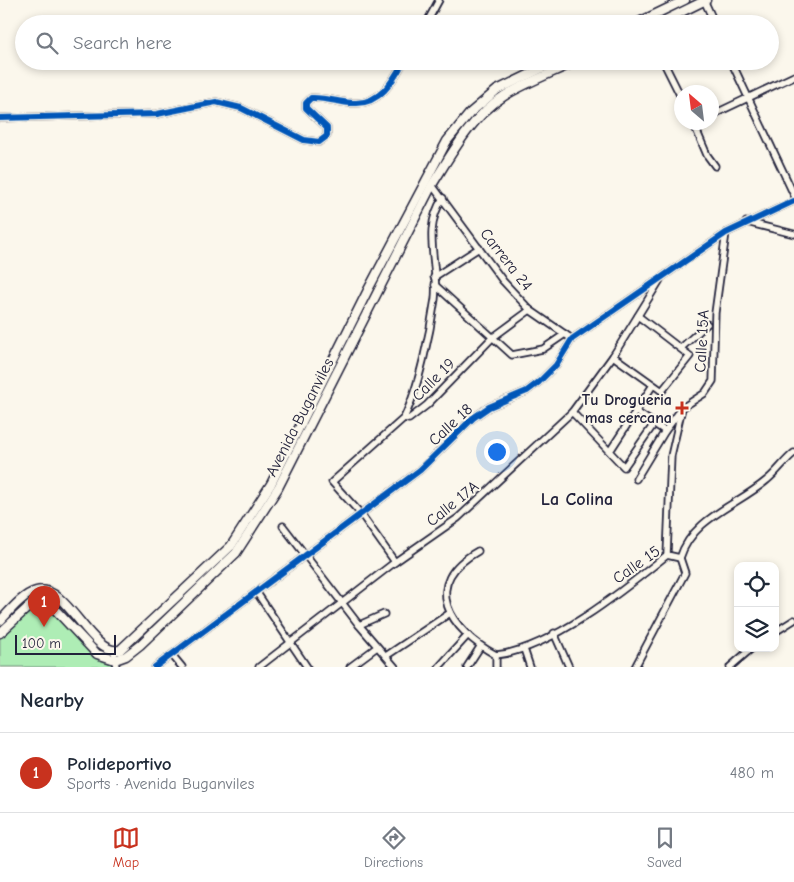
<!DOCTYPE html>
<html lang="en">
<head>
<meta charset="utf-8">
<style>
  body { margin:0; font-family:"Comic Neue",sans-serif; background:#f6f6f7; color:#1f2937 }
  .controls { position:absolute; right:15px; bottom:15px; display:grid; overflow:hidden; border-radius:10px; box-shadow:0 2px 8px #0003 }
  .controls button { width:45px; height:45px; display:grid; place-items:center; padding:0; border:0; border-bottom:1px solid #e0e1e3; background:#fff; color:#1f2937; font:25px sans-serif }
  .compass { position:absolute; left:674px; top:85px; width:45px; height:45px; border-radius:50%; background:#fff; box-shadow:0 2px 8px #0003; rotate:332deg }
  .scale { position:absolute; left:15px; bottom:12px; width:101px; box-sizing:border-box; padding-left:5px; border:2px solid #22223b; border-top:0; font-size:14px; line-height:18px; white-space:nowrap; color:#22223b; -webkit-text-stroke:4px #fbf7ec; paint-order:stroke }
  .you { position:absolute; left:496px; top:451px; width:18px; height:18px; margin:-12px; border:4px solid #fff; border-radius:50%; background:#1a73e8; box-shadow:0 0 0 8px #1a73e833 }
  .badge { display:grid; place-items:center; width:32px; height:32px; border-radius:50%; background:#c8321e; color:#fff; font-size:16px; font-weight:700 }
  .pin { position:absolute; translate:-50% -41px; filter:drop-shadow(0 1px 2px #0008) }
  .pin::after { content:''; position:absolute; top:26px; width:18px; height:15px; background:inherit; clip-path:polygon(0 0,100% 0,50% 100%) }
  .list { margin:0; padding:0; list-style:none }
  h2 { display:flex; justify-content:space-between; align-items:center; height:65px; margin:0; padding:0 20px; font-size:21px }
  h2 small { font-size:16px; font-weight:400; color:#747a83 }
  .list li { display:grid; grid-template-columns:32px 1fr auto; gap:15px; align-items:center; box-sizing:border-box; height:80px; padding:0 20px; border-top:1px solid #e0e1e3 }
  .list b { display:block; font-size:19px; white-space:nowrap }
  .list p { margin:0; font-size:16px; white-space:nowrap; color:#747a83 }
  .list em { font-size:16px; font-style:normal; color:#747a83 }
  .icon { flex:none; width:28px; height:28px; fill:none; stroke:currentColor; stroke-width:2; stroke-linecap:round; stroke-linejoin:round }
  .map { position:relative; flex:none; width:794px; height:667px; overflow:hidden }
  .search { position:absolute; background:#fff; box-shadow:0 2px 8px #0003; left:15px; right:15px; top:15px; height:55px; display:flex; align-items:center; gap:12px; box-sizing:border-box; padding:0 18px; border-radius:28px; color:#747a83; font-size:19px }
  .sheet { height:145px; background:#fff }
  nav { display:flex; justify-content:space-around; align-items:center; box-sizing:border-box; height:70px; border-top:1px solid #e0e1e3; background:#fff; font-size:14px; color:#747a83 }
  nav a { display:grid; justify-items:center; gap:2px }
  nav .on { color:#c8321e }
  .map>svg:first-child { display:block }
</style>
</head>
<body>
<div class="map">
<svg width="794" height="667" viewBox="0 0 794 667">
  <rect width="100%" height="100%" fill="#fbf7ec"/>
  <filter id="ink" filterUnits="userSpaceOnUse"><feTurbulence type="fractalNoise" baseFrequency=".02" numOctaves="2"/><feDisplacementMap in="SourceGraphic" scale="10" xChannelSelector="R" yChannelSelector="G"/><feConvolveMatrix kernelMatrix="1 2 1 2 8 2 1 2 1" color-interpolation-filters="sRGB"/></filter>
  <g filter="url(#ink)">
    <path fill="#aeedb5" stroke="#688878" d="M49,603L86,643L115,660L116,667H0V633L29,606Z"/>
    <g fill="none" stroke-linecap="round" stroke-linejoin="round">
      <defs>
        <g id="minor">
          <path d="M704,0L715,24"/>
          <path d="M426,24L439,0"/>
          <path d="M663,61L682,99"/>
          <path d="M731,61L794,195"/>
          <path d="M712,115L794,76"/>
          <path d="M0,118L157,114L216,102L241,108L304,140L319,142L327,136V128L306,108V103L311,98C326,97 339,103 353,103C380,105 393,81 404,61"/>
          <path d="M693,122L707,155L715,166"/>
          <path d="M432,185L503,281L530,310L572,339"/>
          <path d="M746,222L794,234"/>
          <path d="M434,277L479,248"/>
          <path d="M435,285L512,355L543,349L565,334"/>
          <path d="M681,348L707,324"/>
          <path d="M613,356L662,391L690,356L638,316"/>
          <path d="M635,411L665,431"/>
          <path d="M572,412L624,467L654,424"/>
          <path d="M404,418C419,387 430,333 435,299C439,264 421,230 443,198"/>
          <path d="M610,451L653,385"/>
          <path d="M636,479L665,431L680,411"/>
          <path d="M283,526L359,625L395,667"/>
          <path d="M478,551C419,584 450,630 496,655"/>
          <path d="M667,555L671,456L682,408L705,393L713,381L715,313L726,233"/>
          <path d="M680,558C693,517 737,506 767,480C777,472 784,461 794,453"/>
          <path d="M395,562L361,514L332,482L404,418L409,419L427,405L492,338L530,310"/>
          <path d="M257,593L307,667"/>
          <path d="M359,625L384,614"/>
          <path d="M775,632L794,620"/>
          <path d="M554,633L569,667"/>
          <path d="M524,649L530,667"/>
          <path d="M114,651L116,667"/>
          <path d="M172,655L182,667"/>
          <path d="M496,655C550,650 625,589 667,555L680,558"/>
          <path d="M496,655V667"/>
          <path d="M386,656L450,613"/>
          <path d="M155,667L420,470L473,418L489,407L527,391L539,382L556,365L572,339L726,233L794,201"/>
          <path d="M259,667L395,562L458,518L572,412L613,356L660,280"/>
          <path d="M350,667L377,647"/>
          <path d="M439,667L468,635"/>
          <path d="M467,667L480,647"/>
          <path d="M635,667L685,573L680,558"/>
          <path d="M730,667L752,648"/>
        </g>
        <g id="secondary">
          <path d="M635,24L685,0"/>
          <path d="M657,24L706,0"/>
          <path d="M0,621C10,611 22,595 36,591C67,582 90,656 120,650L231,546L271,484L369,288L447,141L470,113L497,90L557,61"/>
          <path d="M0,633L34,602L49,603L97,654L115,660L126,656L140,645L236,553L278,488L432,185C452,153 472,116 504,96C527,82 554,72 577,61"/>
        </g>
      </defs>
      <use href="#minor" stroke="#22223b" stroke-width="9"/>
      <use href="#secondary" stroke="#22223b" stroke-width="11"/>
      <use href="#minor" stroke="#fbf7ec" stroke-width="5.5"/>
      <use href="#secondary" stroke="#fbf7ec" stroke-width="8"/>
      <defs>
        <g id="cycleway">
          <path d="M0,118L157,114L216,102L241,108L304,140L319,142L327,136V128L306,108V103L311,98C326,97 339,103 353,103C380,105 393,81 404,61"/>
          <path d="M155,667L420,470L473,418L489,407L527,391L539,382L556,365L572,339L726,233L794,201"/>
        </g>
      </defs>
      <use href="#cycleway" stroke="#fbf7ec" stroke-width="9"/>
      <use href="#cycleway" stroke="#0057b8" stroke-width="6"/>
    </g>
  </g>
  <path fill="#c8321e" stroke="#fbf7ec" stroke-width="2" d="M679.5 400.5h5v5h5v5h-5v5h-5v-5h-5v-5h5z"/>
  <g text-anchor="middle" stroke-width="4" stroke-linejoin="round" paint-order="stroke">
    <g font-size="16" fill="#22223b" stroke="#fbf7ec">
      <text transform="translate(507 259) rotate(52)" y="6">Carrera 24</text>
      <text transform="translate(701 341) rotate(-87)" y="6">Calle 15A</text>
      <text transform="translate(433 379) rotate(-45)" y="6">Calle 19</text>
      <text transform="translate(299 417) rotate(-63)" y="6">Avenida Buganviles</text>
      <text transform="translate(450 424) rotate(-43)" y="6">Calle 18</text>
      <text transform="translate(452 503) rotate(-39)" y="6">Calle 17A</text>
      <text transform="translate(636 564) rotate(-35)" y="6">Calle 15</text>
    </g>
    <g font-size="16" font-weight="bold" fill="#22223b" stroke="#fbf7ec" text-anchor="end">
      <text x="672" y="405">Tu Drogueria<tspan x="672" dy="18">mas cercana</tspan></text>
    </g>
    <g font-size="18" font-weight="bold" fill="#22223b" stroke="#fbf7ec">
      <text x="577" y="505">La Colina</text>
    </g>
  </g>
</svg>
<div class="controls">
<button><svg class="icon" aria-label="locate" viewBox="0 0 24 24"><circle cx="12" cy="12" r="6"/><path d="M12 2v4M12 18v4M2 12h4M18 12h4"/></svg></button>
<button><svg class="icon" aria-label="layers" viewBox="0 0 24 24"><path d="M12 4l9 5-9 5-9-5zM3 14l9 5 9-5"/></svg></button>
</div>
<svg class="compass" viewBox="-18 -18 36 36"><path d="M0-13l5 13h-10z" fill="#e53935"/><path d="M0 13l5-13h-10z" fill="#747a83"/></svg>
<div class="scale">100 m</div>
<div class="you"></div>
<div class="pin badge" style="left:44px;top:627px">1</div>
<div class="search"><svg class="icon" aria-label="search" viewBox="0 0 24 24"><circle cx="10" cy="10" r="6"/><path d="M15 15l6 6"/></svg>Search here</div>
</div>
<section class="sheet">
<h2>Nearby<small></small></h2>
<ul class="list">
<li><span class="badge">1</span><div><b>Polideportivo</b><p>Sports · Avenida Buganviles</p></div><em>480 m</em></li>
</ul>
</section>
<nav>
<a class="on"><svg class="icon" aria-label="map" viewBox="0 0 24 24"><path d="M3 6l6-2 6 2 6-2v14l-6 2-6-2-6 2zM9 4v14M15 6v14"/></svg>Map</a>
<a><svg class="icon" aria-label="directions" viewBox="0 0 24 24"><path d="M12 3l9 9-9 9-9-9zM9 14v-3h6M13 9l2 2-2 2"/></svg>Directions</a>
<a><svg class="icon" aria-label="saved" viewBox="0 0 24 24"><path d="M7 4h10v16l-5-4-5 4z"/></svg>Saved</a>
</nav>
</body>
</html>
